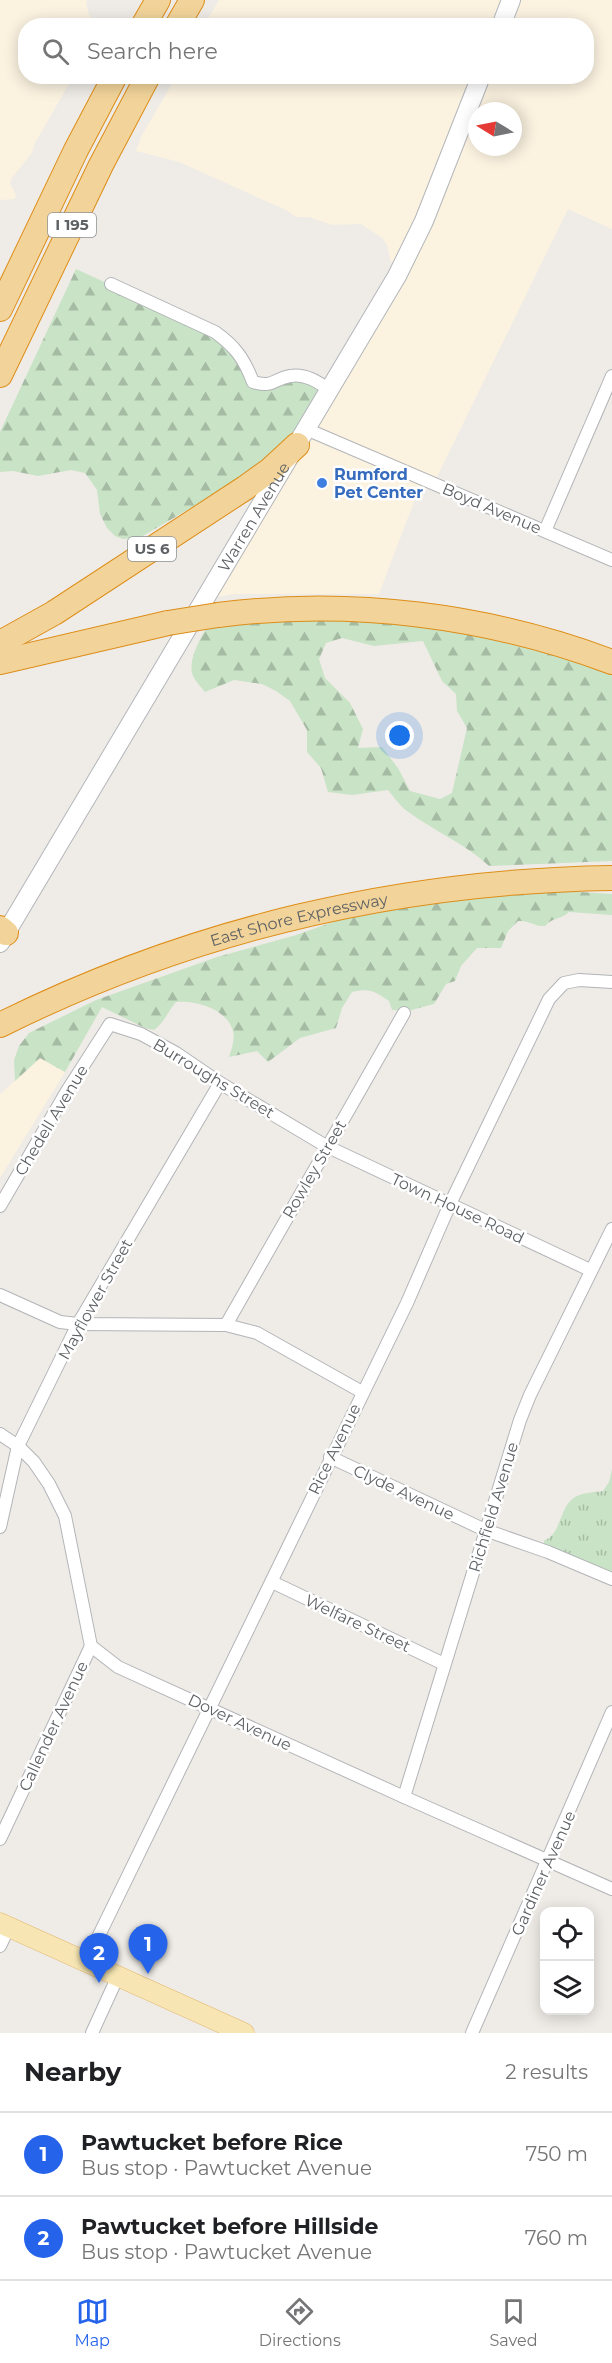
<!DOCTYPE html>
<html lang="en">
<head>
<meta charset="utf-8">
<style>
  body { margin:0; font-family:Montserrat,sans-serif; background:#f6f6f6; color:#202124 }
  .controls { position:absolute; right:18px; bottom:18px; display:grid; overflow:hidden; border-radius:12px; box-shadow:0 3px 15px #0003 }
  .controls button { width:54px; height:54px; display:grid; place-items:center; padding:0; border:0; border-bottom:2px solid #e0e0e0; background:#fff; color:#202124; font:30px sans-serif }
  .compass { position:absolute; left:468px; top:102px; width:54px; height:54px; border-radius:50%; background:#fff; box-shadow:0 3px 15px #0003; rotate:280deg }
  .you { position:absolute; left:400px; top:736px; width:21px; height:21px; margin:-15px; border:4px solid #fff; border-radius:50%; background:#1a73e8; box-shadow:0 0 0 9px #1a73e833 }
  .badge { display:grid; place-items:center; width:39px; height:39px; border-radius:50%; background:#2563eb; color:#fff; font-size:20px; font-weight:700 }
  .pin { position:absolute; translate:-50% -50px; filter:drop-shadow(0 2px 3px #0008) }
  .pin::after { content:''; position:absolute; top:32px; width:21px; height:18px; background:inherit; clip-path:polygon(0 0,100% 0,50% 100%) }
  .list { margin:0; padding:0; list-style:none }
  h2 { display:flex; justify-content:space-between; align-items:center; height:78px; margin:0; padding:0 24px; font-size:26px }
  h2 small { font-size:20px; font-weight:400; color:#757577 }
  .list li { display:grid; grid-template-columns:39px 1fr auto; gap:18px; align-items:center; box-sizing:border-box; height:84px; padding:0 24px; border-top:2px solid #e0e0e0 }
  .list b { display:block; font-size:22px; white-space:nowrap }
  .list p { margin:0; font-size:20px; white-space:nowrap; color:#757577 }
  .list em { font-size:20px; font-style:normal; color:#757577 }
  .icon { flex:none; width:33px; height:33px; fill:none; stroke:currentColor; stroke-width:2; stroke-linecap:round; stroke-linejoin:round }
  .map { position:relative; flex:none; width:612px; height:2033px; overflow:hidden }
  .search { position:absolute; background:#fff; box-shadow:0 3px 15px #0003; left:18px; right:18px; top:18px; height:66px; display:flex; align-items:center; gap:15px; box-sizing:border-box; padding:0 21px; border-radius:24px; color:#757577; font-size:22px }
  .sheet { height:246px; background:#fff }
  nav { display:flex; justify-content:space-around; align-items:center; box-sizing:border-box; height:84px; border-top:2px solid #e0e0e0; background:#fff; font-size:16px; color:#757577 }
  nav a { display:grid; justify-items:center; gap:3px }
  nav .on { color:#2563eb }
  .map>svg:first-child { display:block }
</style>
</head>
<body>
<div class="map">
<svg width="612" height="2033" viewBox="0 0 612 2033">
  <defs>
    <pattern id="forest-firs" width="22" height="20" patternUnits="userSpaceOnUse" patternTransform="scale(1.5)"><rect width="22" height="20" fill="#c9e3c6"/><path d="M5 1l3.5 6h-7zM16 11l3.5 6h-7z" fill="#a6bba4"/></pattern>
    <pattern id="park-tufts" width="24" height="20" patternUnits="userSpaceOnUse" patternTransform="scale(1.5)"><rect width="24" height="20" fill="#c9e3c6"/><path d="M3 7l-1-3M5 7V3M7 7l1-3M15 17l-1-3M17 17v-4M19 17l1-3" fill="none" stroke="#a6bba4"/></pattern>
  </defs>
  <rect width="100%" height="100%" fill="#efece7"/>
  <g fill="#fbf2e0" fill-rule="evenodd">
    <path d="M0,0H87L86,3L89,15L94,21L93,25L26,26V76L73,77L35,143L32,153L12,178L10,183L16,195L15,199L0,200Z"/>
    <path d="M219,0H612V229L568,209L434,483L415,499L379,594H235L208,598L400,266L391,262L387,245L382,238L361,224L332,225L309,217H296L286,210L179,162L136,151L141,137L176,77L586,76V26L204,25ZM477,111H513V147H477Z"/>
    <path d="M40,1058L65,1072L0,1178V1094Z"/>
  </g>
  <g fill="url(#forest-firs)" fill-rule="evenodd">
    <path d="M76,269L213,332L225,340L252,382L274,388L297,380L323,384L299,445L141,537L123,539L115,536L107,528L100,514L97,490L85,473L71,470L38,476L13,471L0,472V432Z"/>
    <path d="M351,616L513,639L612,673V861L489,866C464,843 434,831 407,811C400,806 394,797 388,790L352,795L328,792L321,768L307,752V730L290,701L276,691L262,684L234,680L205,692C201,687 196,682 193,676C187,662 200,638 208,626ZM342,638L374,646L423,641L442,681L456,694L457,711L467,728L452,793L440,799L410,791L398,768L382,747L358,748L363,729L350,703L325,678L319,659L326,643Z"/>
    <path d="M565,891L612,894V915L569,912C561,920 552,917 545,926C536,927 529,920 518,921L508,931L501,948H477L461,966L455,981L446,984L434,1004L408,1011L392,1010L389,1001C374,991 370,988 352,992L342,1008L336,1028L300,1038L268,1062L257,1051L229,1057C232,1048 236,1037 232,1028C224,1008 195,1000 176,1002C168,1011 164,1023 154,1030L145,1028L102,1007L65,1072L40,1058L15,1081L14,1060L19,1046L29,1033L96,1000L217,957L296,935L347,917L459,898Z"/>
  </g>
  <path fill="url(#park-tufts)" d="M612,1469V1579L544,1551V1541C563,1532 558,1508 575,1497C581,1493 595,1492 603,1491L609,1482Z"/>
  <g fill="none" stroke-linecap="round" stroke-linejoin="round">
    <defs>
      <g id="minor">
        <path d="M111,284L215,332C236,347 244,359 253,382C274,388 273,379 290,376C305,373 318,382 330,390"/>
        <path d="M306,429L612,560"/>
        <path d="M545,531L612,376"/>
        <path d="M0,1206L67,1091L110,1024L141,1034L176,1053L220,1083L326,1146L590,1270"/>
        <path d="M0,1295L60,1322L78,1324L226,1325L257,1333L362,1392"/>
        <path d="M226,1325L404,1013"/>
        <path d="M0,1434L18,1446L34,1462L49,1484L65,1516L91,1646L118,1667L404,1797L612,1889"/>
        <path d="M330,1457L485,1530L548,1552L612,1579"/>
        <path d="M0,1527L18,1446L78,1324L220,1083"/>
        <path d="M272,1582L444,1664"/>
        <path d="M404,1797L520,1420L530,1395L612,1229"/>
        <path d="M0,1839L91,1646"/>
        <path d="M0,1946L9,1927"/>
        <path d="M86,1962L407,1303L450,1204L549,999L564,983L579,980L612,982"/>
        <path d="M92,2033L118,1976"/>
        <path d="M472,2033L612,1712"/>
      </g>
      <g id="secondary">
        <path d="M501,26L511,0"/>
        <path id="s1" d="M0,943L397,276L424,221L481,76"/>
      </g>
      <path id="primary" d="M0,1923L244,2033"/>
      <g id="motorway">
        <path d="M143,26L158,0"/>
        <path d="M177,26L192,0"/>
        <path d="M0,309L76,150L115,76"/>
        <path d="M0,375L101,165L148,76"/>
        <path d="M218,615C351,598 487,615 612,662"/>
        <path d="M0,643L54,613L245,488L270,470L297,445"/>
        <path d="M0,662L168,623"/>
        <path d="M0,928L6,933"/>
        <path id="s2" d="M0,1025C191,930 398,881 612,878"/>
      </g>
    </defs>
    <use href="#minor" stroke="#b2b4b7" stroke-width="14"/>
    <use href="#secondary" stroke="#b3b6ba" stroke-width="20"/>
    <use href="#primary" stroke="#e3b66b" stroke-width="21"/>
    <use href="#motorway" stroke="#dd8d18" stroke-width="26"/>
    <use href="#minor" stroke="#fff" stroke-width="12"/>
    <use href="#secondary" stroke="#fff" stroke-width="18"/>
    <use href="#primary" stroke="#f7e6b4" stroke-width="20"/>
    <use href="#motorway" stroke="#f2d49a" stroke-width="24"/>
    <defs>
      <path id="motorway-bridge" d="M168,623L218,615"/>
    </defs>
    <use href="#motorway-bridge" stroke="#dd8d18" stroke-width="26" stroke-linecap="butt"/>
    <use href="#motorway-bridge" stroke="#f2d49a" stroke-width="24"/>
  </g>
  <circle fill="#3f7fe0" stroke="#fff" stroke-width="2" cx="322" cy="483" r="6"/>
  <g text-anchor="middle" stroke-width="5" stroke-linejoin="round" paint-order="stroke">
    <g fill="#fff" stroke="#8e9193" stroke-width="1.5">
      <rect x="48" y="213" width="48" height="24" rx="4.5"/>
      <rect x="128" y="537" width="48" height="24" rx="4.5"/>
    </g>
    <g font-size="15" font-weight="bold" fill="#5e6265">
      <text x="72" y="230">I 195</text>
      <text x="152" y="554">US 6</text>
    </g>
    <g font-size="16" font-weight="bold" fill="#366cbe" stroke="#fff" text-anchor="start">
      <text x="334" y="480">Rumford<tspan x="334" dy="18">Pet Center</tspan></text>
    </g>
    <g font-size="16" fill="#5e6265" stroke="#fff">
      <text transform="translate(492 508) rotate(23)" y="6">Boyd Avenue</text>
      <text dy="6" stroke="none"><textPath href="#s1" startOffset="496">Warren Avenue</textPath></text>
      <text dy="6" stroke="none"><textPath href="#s2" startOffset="318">East Shore Expressway</textPath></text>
      <text transform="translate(214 1078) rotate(31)" y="6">Burroughs Street</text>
      <text transform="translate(51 1120) rotate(-59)" y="6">Chedell Avenue</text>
      <text transform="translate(314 1169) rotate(-60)" y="6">Rowley Street</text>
      <text transform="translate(458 1208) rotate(25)" y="6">Town House Road</text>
      <text transform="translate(95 1299) rotate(-61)" y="6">Mayflower Street</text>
      <text transform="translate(334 1449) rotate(-64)" y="6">Rice Avenue</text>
      <text transform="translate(404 1492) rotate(25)" y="6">Clyde Avenue</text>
      <text transform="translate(493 1507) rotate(-73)" y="6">Richfield Avenue</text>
      <text transform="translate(358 1623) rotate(25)" y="6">Welfare Street</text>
      <text transform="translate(240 1722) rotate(25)" y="6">Dover Avenue</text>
      <text transform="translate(53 1726) rotate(-65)" y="6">Callender Avenue</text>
      <text transform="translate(543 1873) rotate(-66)" y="6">Gardiner Avenue</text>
    </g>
  </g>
</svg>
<div class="controls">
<button><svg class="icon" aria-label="locate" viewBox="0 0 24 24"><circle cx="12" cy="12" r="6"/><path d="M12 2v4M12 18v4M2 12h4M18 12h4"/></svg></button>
<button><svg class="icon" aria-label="layers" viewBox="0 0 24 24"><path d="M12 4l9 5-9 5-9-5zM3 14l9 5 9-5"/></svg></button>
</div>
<svg class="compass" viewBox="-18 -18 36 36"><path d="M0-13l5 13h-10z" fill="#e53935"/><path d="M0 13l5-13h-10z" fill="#757577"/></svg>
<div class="you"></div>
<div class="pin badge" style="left:148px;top:1974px">1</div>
<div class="pin badge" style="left:99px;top:1983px">2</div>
<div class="search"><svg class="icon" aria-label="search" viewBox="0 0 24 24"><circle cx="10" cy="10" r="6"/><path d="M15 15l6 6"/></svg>Search here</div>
</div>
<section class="sheet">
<h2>Nearby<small>2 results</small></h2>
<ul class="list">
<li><span class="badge">1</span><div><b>Pawtucket before Rice</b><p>Bus stop · Pawtucket Avenue</p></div><em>750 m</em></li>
<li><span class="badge">2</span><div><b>Pawtucket before Hillside</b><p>Bus stop · Pawtucket Avenue</p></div><em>760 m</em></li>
</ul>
</section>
<nav>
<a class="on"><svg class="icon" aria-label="map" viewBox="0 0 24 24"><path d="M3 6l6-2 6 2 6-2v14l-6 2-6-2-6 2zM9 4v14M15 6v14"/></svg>Map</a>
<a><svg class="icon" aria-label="directions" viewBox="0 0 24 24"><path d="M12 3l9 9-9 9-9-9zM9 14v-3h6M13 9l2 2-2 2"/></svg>Directions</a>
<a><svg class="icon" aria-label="saved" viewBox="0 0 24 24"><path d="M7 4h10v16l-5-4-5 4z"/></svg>Saved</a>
</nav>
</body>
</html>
